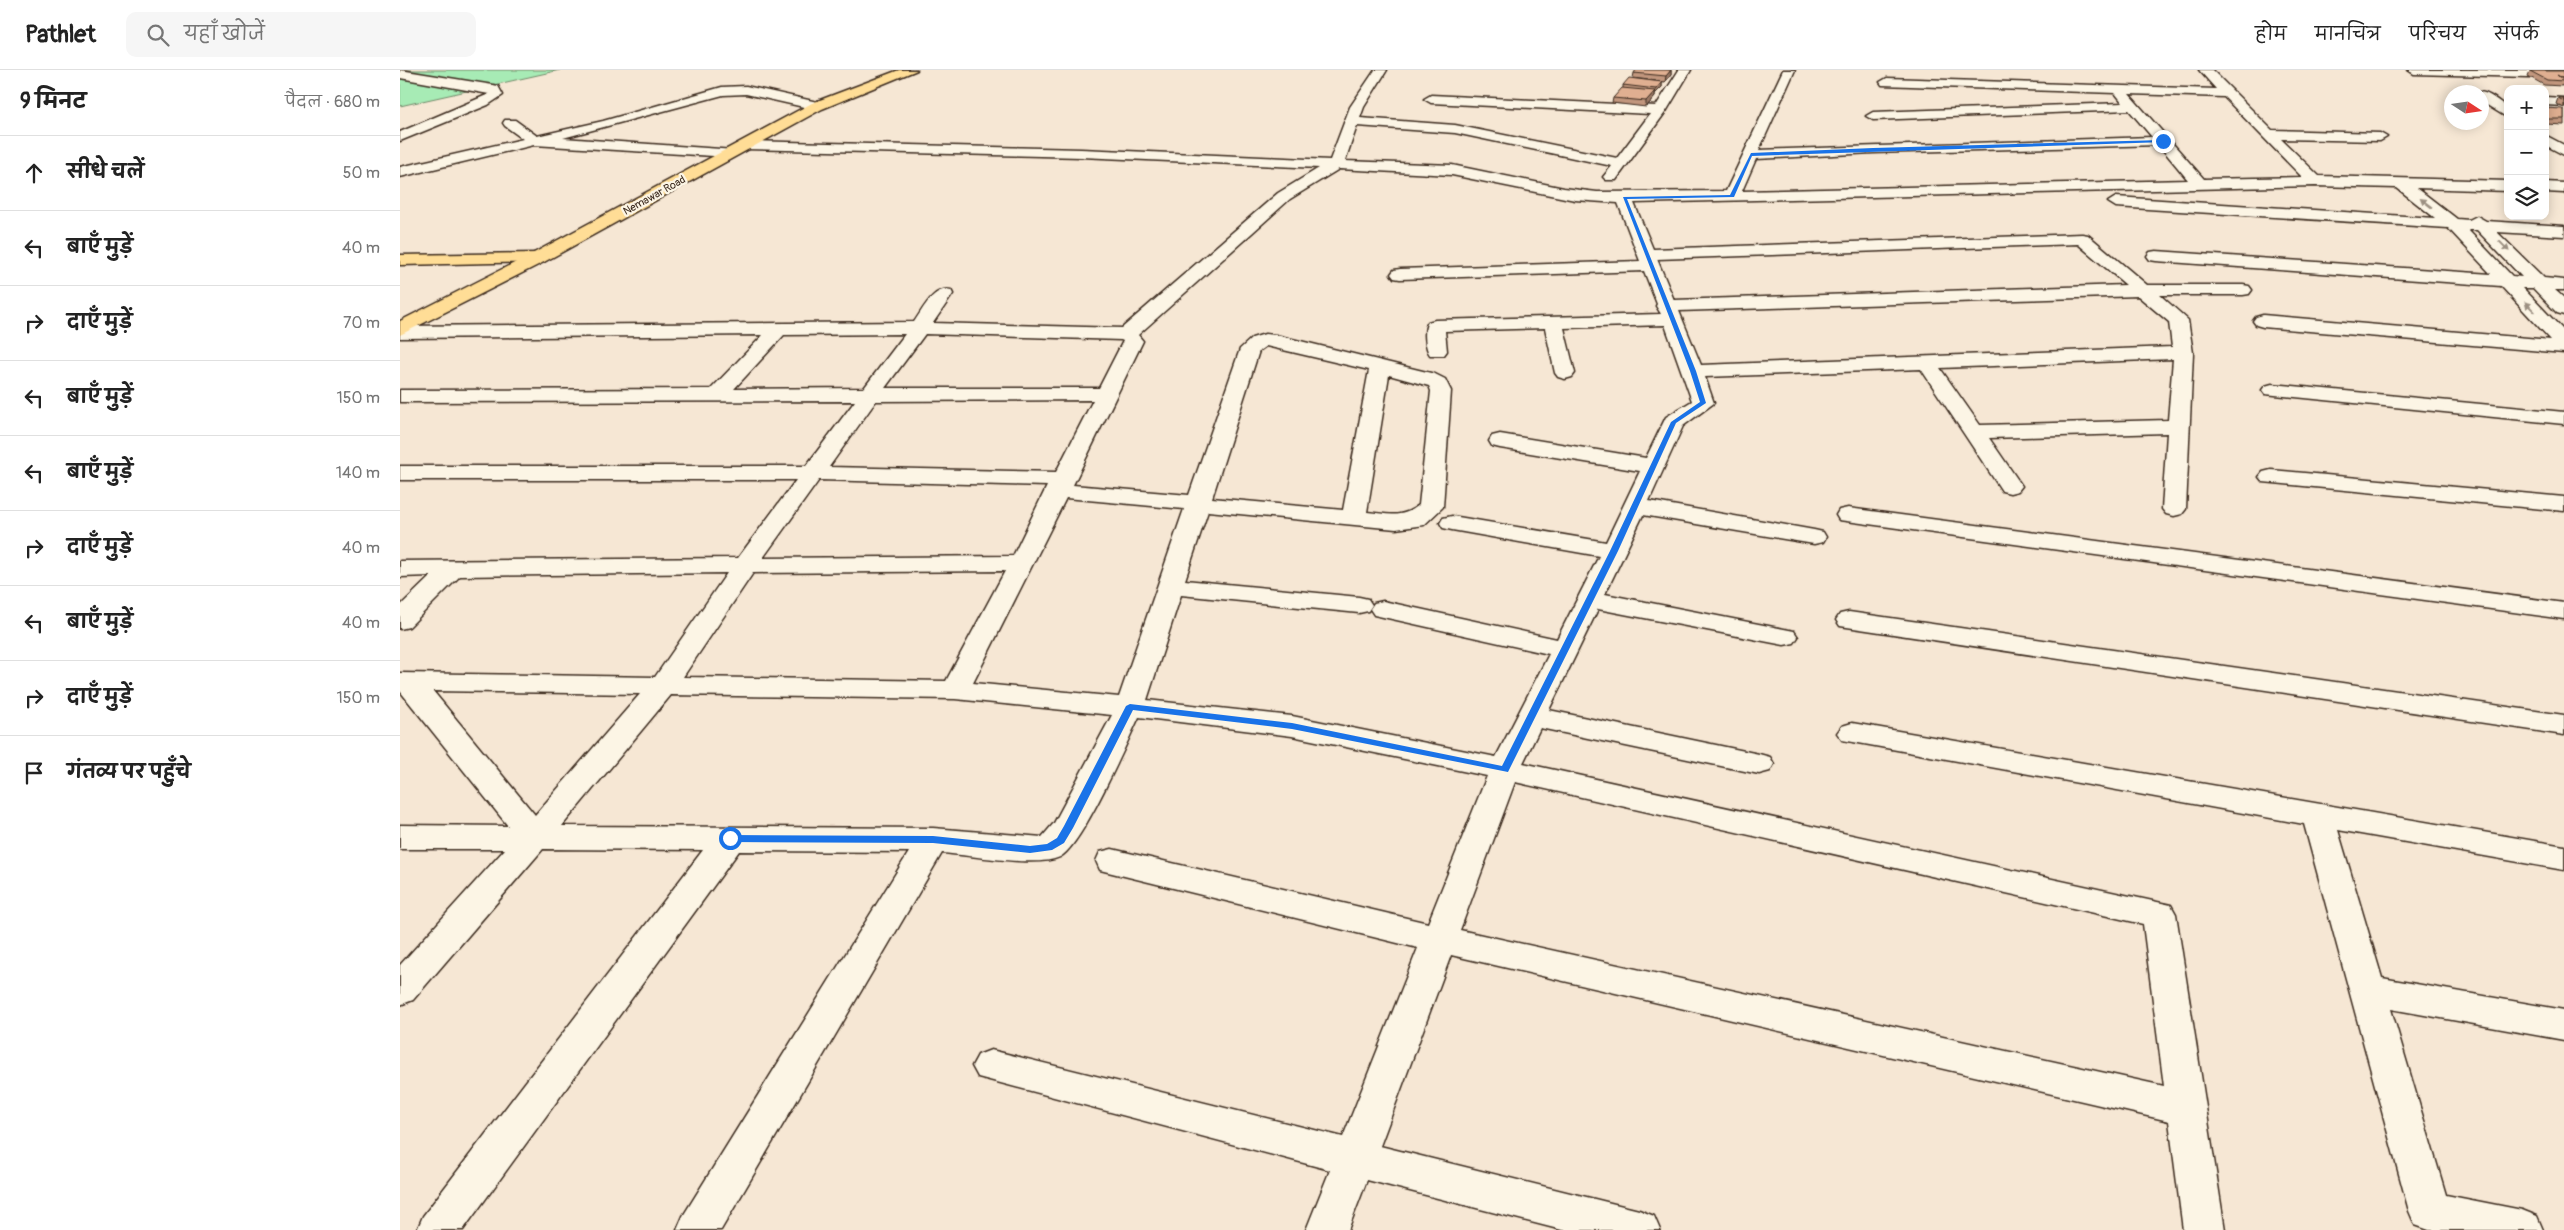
<!DOCTYPE html>
<html lang="hi">
<head>
<meta charset="utf-8">
<style>
  body { margin:0; font-family:Pangolin,"Playpen Sans Deva",sans-serif; background:#f6f6f6; color:#222 }
  .controls { position:absolute; right:15px; top:15px; display:grid; overflow:hidden; border-radius:10px; box-shadow:0 2px 12px #0003 }
  .controls button { width:45px; height:45px; display:grid; place-items:center; padding:0; border:0; border-bottom:1px solid #e0e0e0; background:#fff; color:#222; font:25px sans-serif }
  .compass { position:absolute; left:2044px; top:15px; width:45px; height:45px; border-radius:50%; background:#fff; box-shadow:0 2px 12px #0003; rotate:102deg }
  .stop { position:absolute; width:15px; height:15px; margin:-11px; border:4px solid #1a73e8; border-radius:50%; background:#fff }
  .stop.end { background:#1a73e8; border-color:#fff; box-shadow:0 1px 5px #0008 }
  .list { margin:0; padding:0; list-style:none }
  h2 { display:flex; justify-content:space-between; align-items:center; height:65px; margin:0; padding:0 20px; font-size:21px }
  h2 small { font-size:16px; font-weight:400; color:#767676 }
  .list li { display:grid; grid-template-columns:32px 1fr auto; gap:15px; align-items:center; box-sizing:border-box; height:75px; padding:0 20px; border-top:1px solid #e0e0e0 }
  .list b { display:block; font-size:19px; white-space:nowrap }
  .list em { font-size:16px; font-style:normal; color:#767676 }
  .icon { flex:none; width:28px; height:28px; fill:none; stroke:currentColor; stroke-width:2; stroke-linecap:round; stroke-linejoin:round }
  .map { position:relative; flex:none; width:2164px; height:1160px; overflow:hidden }
  header { display:flex; align-items:center; gap:30px; box-sizing:border-box; height:70px; padding:0 25px; background:#fff; border-bottom:1px solid #e0e0e0 }
  header strong { font-size:24px }
  nav { display:flex; gap:28px; margin-inline-start:auto; font-size:18px }
  .search { width:350px; height:45px; background:#f6f6f6; display:flex; align-items:center; gap:12px; box-sizing:border-box; padding:0 18px; border-radius:10px; color:#767676; font-size:19px }
  main { display:flex }
  aside { flex:1; background:#fff }
  .map>svg:first-child { display:block }
</style>
</head>
<body>
<header>
<strong>Pathlet</strong>
<div class="search"><svg class="icon" aria-label="search" viewBox="0 0 24 24"><circle cx="10" cy="10" r="6"/><path d="M15 15l6 6"/></svg>यहाँ खोजें</div>
<nav><a>होम</a><a>मानचित्र</a><a>परिचय</a><a>संपर्क</a></nav>
</header>
<main>
<aside>
<h2>9 मिनट<small>पैदल · 680 m</small></h2>
<ul class="list">
<li><svg class="icon" aria-label="ahead" viewBox="0 0 24 24"><path d="M12 20V5M6 11l6-6 6 6"/></svg><div><b>सीधे चलें</b></div><em>50 m</em></li>
<li><svg class="icon" aria-label="left" viewBox="0 0 24 24"><path d="M17 20v-9H6M10 6l-5 5 5 5"/></svg><div><b>बाएँ मुड़ें</b></div><em>40 m</em></li>
<li><svg class="icon" aria-label="right" viewBox="0 0 24 24"><path d="M7 20v-9h11M14 6l5 5-5 5"/></svg><div><b>दाएँ मुड़ें</b></div><em>70 m</em></li>
<li><svg class="icon" aria-label="left" viewBox="0 0 24 24"><path d="M17 20v-9H6M10 6l-5 5 5 5"/></svg><div><b>बाएँ मुड़ें</b></div><em>150 m</em></li>
<li><svg class="icon" aria-label="left" viewBox="0 0 24 24"><path d="M17 20v-9H6M10 6l-5 5 5 5"/></svg><div><b>बाएँ मुड़ें</b></div><em>140 m</em></li>
<li><svg class="icon" aria-label="right" viewBox="0 0 24 24"><path d="M7 20v-9h11M14 6l5 5-5 5"/></svg><div><b>दाएँ मुड़ें</b></div><em>40 m</em></li>
<li><svg class="icon" aria-label="left" viewBox="0 0 24 24"><path d="M17 20v-9H6M10 6l-5 5 5 5"/></svg><div><b>बाएँ मुड़ें</b></div><em>40 m</em></li>
<li><svg class="icon" aria-label="right" viewBox="0 0 24 24"><path d="M7 20v-9h11M14 6l5 5-5 5"/></svg><div><b>दाएँ मुड़ें</b></div><em>150 m</em></li>
<li><svg class="icon" aria-label="arrive" viewBox="0 0 24 24"><path d="M6 21V4h12l-3 4 3 4H6"/></svg><div><b>गंतव्य पर पहुँचे</b></div></li>
</ul>
</aside>
<div class="map">
<svg width="2164" height="1160" viewBox="0 0 2164 1160">
  <rect width="100%" height="100%" fill="#f6e7d4"/>
  <filter id="ink" filterUnits="userSpaceOnUse"><feTurbulence type="fractalNoise" baseFrequency=".02" numOctaves="2"/><feDisplacementMap in="SourceGraphic" scale="10" xChannelSelector="R" yChannelSelector="G"/><feConvolveMatrix kernelMatrix="1 2 1 2 8 2 1 2 1" color-interpolation-filters="sRGB"/></filter>
  <g filter="url(#ink)">
    <path fill="#a7ebb5" stroke="#718a6a" d="M0,0H160L0,36Z"/>
    <g fill="none" stroke-linecap="round" stroke-linejoin="round">
      <defs>
        <g id="minor">
          <path d="M0,0L93,15L98,16L103,25L88,35L0,71V62L89,24L0,8Z"/>
          <path d="M975,0H987L964,37L960,48L1055,55L1217,88L1250,44L1031,33L1024,29L1031,25L1256,36L1279,0H1291L1267,40L1216,110H1206L1203,107L1212,96L1055,63L957,56L945,91L1052,95L1164,118L1197,122L1326,121L1383,0H1395L1359,80L1752,67L1729,40L1473,50L1466,46L1473,42L1723,33L1715,23L1482,15L1480,12L1487,8L1816,19L1799,0H1812L1872,60L1980,63L1987,67L1980,71L1881,69L1919,106L2108,111V121L2017,118L2057,149L2069,150L2077,146L2086,151L2164,156V166L2097,162L2144,208L2164,210V220H2155L2164,228V245L2157,243L2133,218H2123L2164,261V283L1863,257L1856,255L1853,251L1856,247L1863,245L2151,270L2101,216L1756,191L1750,190L1747,186L1750,182L1756,181L2091,204L2048,158L1716,137L1708,132L1716,127L2035,148L1997,118L1915,116L1234,133L1253,179L1682,164L1688,165L1747,215H1843L1849,216L1852,220L1849,224L1843,225H1760L1788,250L1793,283L1786,439L1782,444L1774,446L1766,444L1762,439L1767,363L1589,368L1622,416L1618,421L1610,423L1602,421L1521,299L1305,307L1314,333L1283,356L1249,431L1414,460L1423,462L1426,467L1423,472L1414,474L1243,445L1205,524L1384,559L1394,561L1398,567L1394,573L1384,575L1198,539L1149,640L1359,684L1370,687L1374,694L1370,701L1359,704L1140,658L1123,693L1771,835L1776,844L1825,1160H1783L1769,1051L1051,885L980,1076L1239,1140L1254,1146L1260,1160H1162L967,1110L948,1160H906L930,1100L578,1007L572,996L578,985L591,980L943,1067L1018,878L712,803L700,800L696,791L700,782L712,779L1028,853L1087,706L892,666L739,647C726,674 682,776 660,787C637,798 569,785 542,783L321,1160H277L283,1146L509,782L339,781L63,1160H17L23,1146L303,780L143,779L13,930L0,935V895L105,779H0V755L108,756L0,621V603L255,607L327,503L60,506L9,557L0,559V536L31,506L0,507V491L338,488L396,410H0V396H406L455,331L0,332V320L311,319L363,265L0,268V256L514,252C523,240 533,216 551,220L553,224L533,253L722,258L878,123L919,98L681,87L344,79L337,75L344,71L681,79L930,90L950,37ZM1729,24L1824,27L1902,107L1804,109ZM1759,75L1788,110L1342,121L1356,89L1473,83ZM939,99L1052,105L1175,130L1218,133L1240,191L1000,199L994,200L991,204L994,208L1000,209L1244,201L1257,234L1256,236L1261,244L1035,250L1028,252C1023,259 1025,278 1030,285H1044L1047,281L1045,261L1145,258L1155,303L1158,307L1165,309L1172,307L1175,303L1164,258L1265,255L1292,331L1266,347L1246,388L1100,364L1092,366L1089,371L1092,376L1100,378L1240,401L1206,472L1052,446L1043,448L1040,453L1043,458L1052,460L1199,486L1157,569L983,531L974,533L970,539L974,545L1149,584L1096,687L892,646L747,630L781,525L959,543L968,541L972,535L968,529L959,527L785,510L808,441L996,459L1024,455L1043,437L1051,321L1045,309L1035,304L876,265L865,264L852,268L840,279L789,425L673,415L743,271L738,265L890,129ZM2068,160H2077L2122,207L2112,206ZM1678,174L1726,215L1274,230L1257,189ZM1738,226L1769,252L1772,277L1301,295L1279,241ZM505,264L464,318L334,319L384,265ZM525,264L721,270L723,271L699,318H485ZM866,276L969,300L943,440L812,428L859,281ZM1773,289L1768,350L1580,355L1540,298ZM989,305L1029,316L1031,321L1019,435C1002,449 988,444 967,442ZM693,330L656,402L429,397L476,331ZM419,410L647,416L613,486L363,488ZM666,428L784,439L719,627L573,613ZM605,501L546,611L283,607L353,503ZM33,621L240,624L135,745ZM271,625L555,629L712,645L654,753L642,767L533,758L162,756ZM1115,712L1743,854L1764,1016L1060,860Z"/>
          <path d="M2008,0H2164V8L2014,4Z"/>
          <path d="M346,16L422,33L424,36L417,40L346,24L323,25L163,68L335,80L337,83L335,86L330,87L134,75L0,107V97L123,69L105,56L103,53L105,50H115L137,66L203,51L322,17Z"/>
          <path d="M2080,22C2090,23 2099,32 2108,38V48L2082,32Z"/>
          <path d="M2145,27L2164,28V36L2145,35Z"/>
          <path d="M2145,65L2164,75V85L2145,75Z"/>
          <path d="M2145,112L2164,113V123L2145,122Z"/>
          <path d="M1872,314L2164,342V354L1865,324L1862,320L1865,316Z"/>
          <path d="M1871,400L2164,427V441L1863,412L1859,407L1863,402Z"/>
          <path d="M1448,438L2164,533V549L1439,450L1436,445L1439,440Z"/>
          <path d="M1449,542L2164,645V665L1440,556L1436,550L1440,544Z"/>
          <path d="M1452,653L2164,776V800L1938,760L1982,908L2164,940V970L1991,939L2046,1125L2122,1140L2137,1146L2143,1160H2029L2015,1155L2009,1141L1904,754L1442,670L1437,663L1442,656Z"/>
        </g>
        <path id="major" d="M138,183L144,184L147,188L144,192L0,195V185Z"/>
        <path id="highway" d="M499,0H517L422,39L144,192L0,265V251L132,184L412,33Z"/>
      </defs>
      <use href="#minor" stroke="#3b2a1e" stroke-width="3"/>
      <use href="#major" stroke="#3b2a1e" stroke-width="3"/>
      <use href="#highway" stroke="#3b2a1e" stroke-width="3"/>
      <use href="#minor" fill="#fcf5e5" fill-rule="evenodd"/>
      <use href="#major" fill="#ffdd96" fill-rule="evenodd"/>
      <use href="#highway" fill="#ffdd96" fill-rule="evenodd"/>
    </g>
    <g fill="#c1967d" stroke="#3b2a1e">
      <path d="M1271,0V5L1265,12L1233,8L1234,3Z"/>
      <path d="M2130,1H2164V16L2162,15V16L2144,15L2128,6Z"/>
      <path d="M1262,12V17L1255,24V27L1246,37L1212,33L1213,28L1223,18V15Z"/>
      <path d="M2158,28H2164V38L2156,34Z"/>
      <path d="M2145,38L2164,40V55L2145,54Z"/>
    </g>
    <g fill="#9d7a66" stroke="#3b2a1e">
      <path d="M1271,0V5L1265,12L1266,6Z"/>
      <path d="M1262,12V17L1255,24L1256,19Z"/>
      <path d="M1255,21V27L1246,37V31Z"/>
    </g>
    <g fill="#e0af91" stroke="#3b2a1e">
      <path d="M1236,0H1271L1266,6L1234,3Z"/>
      <path d="M2130,1H2164V9L2157,5L2164,11L2147,10Z"/>
      <path d="M1229,8L1262,12L1256,19L1223,15Z"/>
      <path d="M1222,18L1255,21L1246,31L1213,28Z"/>
      <path d="M2158,28H2164V31Z"/>
      <path d="M2145,38L2162,39L2164,40V49H2145Z"/>
    </g>
    <defs><path id="oneway-solid" d="M-6-.8H1V-3.2L6.5 0L1 3.2V.8H-6Z" transform="scale(1.25)"/></defs>
    <g fill="#9c9082">
      <use href="#oneway-solid" transform="translate(2026 133) rotate(-142)"/>
      <use href="#oneway-solid" transform="translate(2104 176) rotate(46)"/>
      <use href="#oneway-solid" transform="translate(2130 237) rotate(-134)"/>
    </g>
  </g>
  <path fill="#1a73e8" d="M1763,70L1765,72L1352,86L1334,127L1227,129L1296,301L1306,333L1276,353L1218,481L1108,702L892,659L733,640L673,758L664,773L652,780L630,783L533,773L330,772L325,768L330,765L533,766L630,776L647,774L657,768L664,756L726,636L730,634L892,653L1102,696L1210,481L1271,352L1300,332L1290,301L1223,127L1330,125L1351,83L1473,78Z"/>
  <g text-anchor="middle" stroke-width="4.5" stroke-linejoin="round" paint-order="stroke">
    <g font-size="11" fill="#3b2a1e" stroke="#fcf5e5">
      <text transform="translate(254 125) rotate(-29)" y="4">Nemawar Road</text>
    </g>
  </g>
</svg>
<div class="controls">
<button>+</button>
<button>−</button>
<button><svg class="icon" aria-label="layers" viewBox="0 0 24 24"><path d="M12 4l9 5-9 5-9-5zM3 14l9 5 9-5"/></svg></button>
</div>
<svg class="compass" viewBox="-18 -18 36 36"><path d="M0-13l5 13h-10z" fill="#e53935"/><path d="M0 13l5-13h-10z" fill="#767676"/></svg>
<div class="stop" style="left:330px;top:768px"></div>
<div class="stop end" style="left:1763px;top:71px"></div>
</div>
</main>
</body>
</html>
